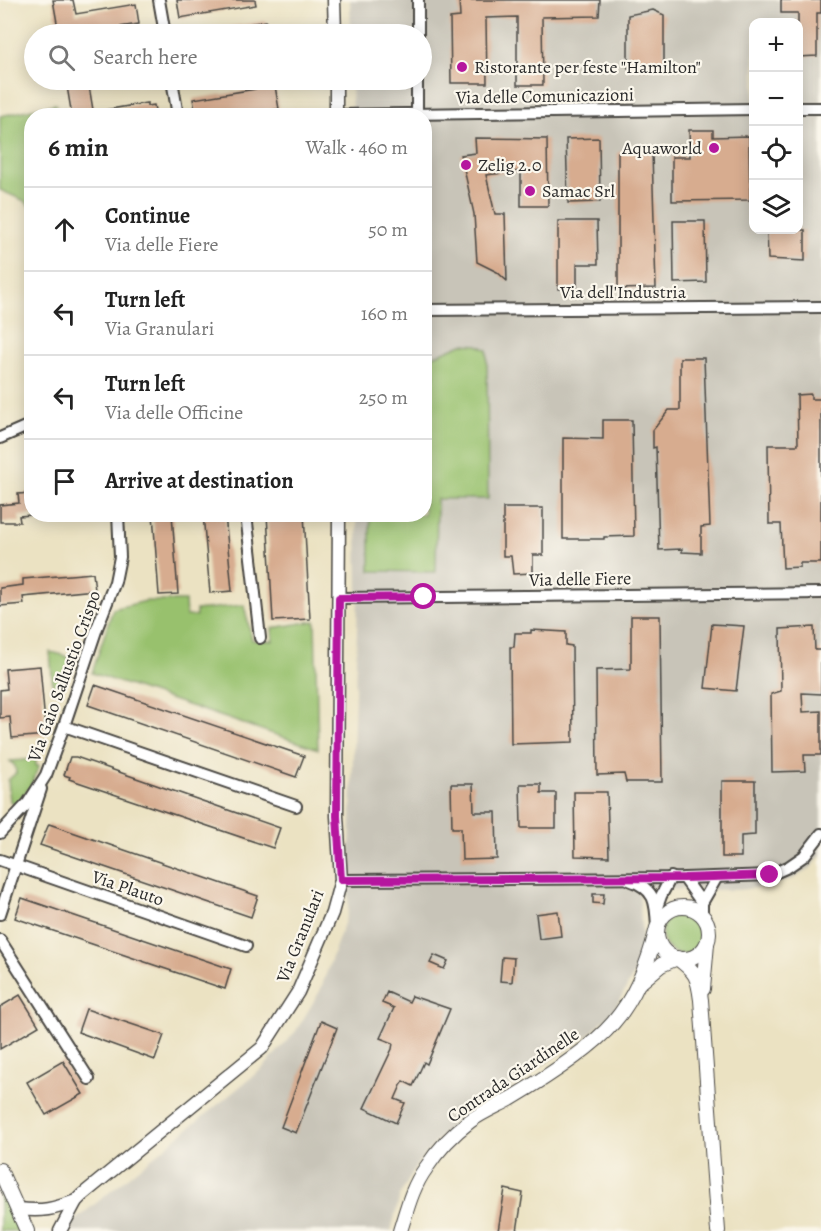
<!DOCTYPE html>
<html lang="en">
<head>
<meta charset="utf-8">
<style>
  body { margin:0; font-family:Alegreya,serif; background:#f2f2f2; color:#222 }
  .controls { position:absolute; right:18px; top:18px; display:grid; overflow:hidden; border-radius:12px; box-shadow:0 3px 15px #0003 }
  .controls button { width:54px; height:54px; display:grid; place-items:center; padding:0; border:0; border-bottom:2px solid #e0e0e0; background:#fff; color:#222; font:30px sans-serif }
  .stop { position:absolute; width:18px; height:18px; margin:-14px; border:4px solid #b5179e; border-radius:50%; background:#fff }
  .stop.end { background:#b5179e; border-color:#fff; box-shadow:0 2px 6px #0008 }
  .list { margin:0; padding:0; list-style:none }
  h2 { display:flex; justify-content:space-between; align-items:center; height:78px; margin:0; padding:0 24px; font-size:26px }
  h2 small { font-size:20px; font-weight:400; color:#767676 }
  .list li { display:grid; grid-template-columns:39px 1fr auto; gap:18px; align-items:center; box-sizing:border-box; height:84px; padding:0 24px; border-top:2px solid #e0e0e0 }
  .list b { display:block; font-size:22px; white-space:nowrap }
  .list p { margin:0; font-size:20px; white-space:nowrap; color:#767676 }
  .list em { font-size:20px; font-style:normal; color:#767676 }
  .icon { flex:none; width:33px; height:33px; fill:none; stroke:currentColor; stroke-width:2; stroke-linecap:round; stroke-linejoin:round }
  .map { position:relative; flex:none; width:821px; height:1231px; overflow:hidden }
  .search { position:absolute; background:#fff; box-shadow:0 3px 15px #0003; left:24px; top:24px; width:408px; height:66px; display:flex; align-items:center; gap:15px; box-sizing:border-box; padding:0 21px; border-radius:33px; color:#767676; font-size:22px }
  .panel { position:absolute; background:#fff; box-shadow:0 3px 15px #0003; left:24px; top:108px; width:408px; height:414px; border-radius:24px }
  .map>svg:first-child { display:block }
</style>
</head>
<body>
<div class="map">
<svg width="821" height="1231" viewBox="0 0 821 1231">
  <rect width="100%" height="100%" fill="#fbf7ec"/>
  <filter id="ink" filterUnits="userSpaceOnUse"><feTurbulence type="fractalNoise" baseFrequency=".0167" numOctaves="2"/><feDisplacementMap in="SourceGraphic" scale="12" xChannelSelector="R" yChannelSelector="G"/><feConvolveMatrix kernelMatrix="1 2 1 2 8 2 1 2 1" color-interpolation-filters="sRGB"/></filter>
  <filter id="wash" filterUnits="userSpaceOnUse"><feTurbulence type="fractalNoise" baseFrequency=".008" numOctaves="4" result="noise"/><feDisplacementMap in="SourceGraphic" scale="24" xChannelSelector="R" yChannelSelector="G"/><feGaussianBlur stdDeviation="1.35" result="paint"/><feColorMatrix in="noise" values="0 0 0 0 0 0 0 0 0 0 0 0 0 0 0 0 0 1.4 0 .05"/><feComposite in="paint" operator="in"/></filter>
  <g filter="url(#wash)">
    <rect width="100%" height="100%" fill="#ebe2c2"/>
    <path fill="#c8c4b8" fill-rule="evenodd" d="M350,0H821V855L810,869L793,879L768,886L740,890L639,889L643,957L614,1010L589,1035L507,1090L465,1114L440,1137L418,1163L400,1195L391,1231H70L74,1221L263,1068L296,1031L320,991L348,912L358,598L357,515L424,514V116L352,115L351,80H422V34H351ZM754,22H798V230H754Z"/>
    <g fill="#98c16d" stroke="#62764c" stroke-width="1.5">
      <path d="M56,104L59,115L32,116L31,208L25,201L0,190V116Z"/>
      <path d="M462,344L478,345L487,350L488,499H437L436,572L370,571V515L424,514L425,394C436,380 436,374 429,358Z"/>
      <path d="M146,601H185L186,616H196V610L244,605L252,640L273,641L272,628L315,621L318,749L92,673L113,609Z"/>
      <path d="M50,652C60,654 69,655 74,665L63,687L53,689Z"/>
      <path d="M36,759V766H39L30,787L15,805L10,801L8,780L16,773L15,766L10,761Z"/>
      <circle cx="683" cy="933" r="21"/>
      <path d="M0,1187L20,1231H0Z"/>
    </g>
    <g id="blocks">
      <g fill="#d7ac8f">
        <path d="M53,0H73L76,14L136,4L139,24L73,34H59Z"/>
        <path d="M177,0H255L256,5L180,18Z"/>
        <path d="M459,0H600L599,16L542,17L543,85H517V17L486,18L487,83H451L450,18L460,17Z"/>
        <path d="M781,0H821V13H817V56L798,57V13H781Z"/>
        <path d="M653,10L664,15V68H628V15Z"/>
        <path d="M266,21L268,34H219V29Z"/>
        <path d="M66,80H88L94,116H72Z"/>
        <path d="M254,80H274L279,109L227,116H196L193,99L255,89Z"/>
        <path d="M147,103V106L154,105L156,116H105V110Z"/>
        <path d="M689,130H713V137L749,136L750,200L672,201V157H690Z"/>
        <path d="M475,138L547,139L548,206H521V171L486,175L495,214H505L507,281L497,272L477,262L474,214L461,155L476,153Z"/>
        <path d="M599,138L600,202L568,203L566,139Z"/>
        <path d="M618,152L652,153L656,288L618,289Z"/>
        <path d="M558,221H597L598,264H577V288L558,289Z"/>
        <path d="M673,221H705L706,282L674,283Z"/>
        <path d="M767,230H805V261L768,259Z"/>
        <path d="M680,358H704L710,526L701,527V553L682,552V549L659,550L656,447L653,448V430L669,410H680Z"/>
        <path d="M811,394V399H821V563H800V567L783,568L781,524H769L768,445H798L797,395Z"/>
        <path d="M603,420H632L634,536L604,537V539H563V438L603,439Z"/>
        <path d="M32,493V515L19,516L20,522H0V505L19,503L18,494Z"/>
        <path d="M503,508H543V555H533V573L513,574L511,556H503Z"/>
        <path d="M153,514H172L178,594L159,595Z"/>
        <path d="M203,514H225L232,591L210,593Z"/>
        <path d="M267,514H304L310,619L273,621Z"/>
        <path d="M93,573L95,590L23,597L24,604L0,606V588L23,585V579Z"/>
        <path d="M631,616H660L662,782H626L624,774L597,775L596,670L631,669Z"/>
        <path d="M712,624L744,626L736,691L705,688Z"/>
        <path d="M814,627L815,650H821V694L802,693L803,712L821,711V755H804L805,771L772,772L771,694L781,691L780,629Z"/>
        <path d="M531,630L566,632V645L572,646L573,742L511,744L510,647H514L515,633H531Z"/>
        <path d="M40,666L46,735L12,738L10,717L0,718V690L7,689L5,669Z"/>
        <path d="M95,685L304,756L296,777L88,705Z"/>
        <path d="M70,757H76L280,828L273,848L69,779L70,777L64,775Z"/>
        <path d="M722,781H755V835L741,836V857H722Z"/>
        <path d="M451,784H473L474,812H496L497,859L462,860L461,828H452Z"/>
        <path d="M520,784H541V793H556V828H521Z"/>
        <path d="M574,792H607L609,857L575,856Z"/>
        <path d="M49,824L258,896L251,917L40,845Z"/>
        <path d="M593,894H604L603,904L593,903Z"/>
        <path d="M22,898L231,969L225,989L15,918Z"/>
        <path d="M558,911L561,936L539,939L536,914Z"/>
        <path d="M434,955L448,961L444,969L430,963Z"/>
        <path d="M502,957L514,958L512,982L500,981Z"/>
        <path d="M387,992L409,1002L412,996L450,1009L427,1064L424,1062L413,1086L403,1081L395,1099L405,1103L396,1123L364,1108L392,1049L393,1043L380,1038L394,1008L382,1003Z"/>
        <path d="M20,995L39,1026L0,1049V1007Z"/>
        <path d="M86,1009L164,1035L155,1060L78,1032Z"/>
        <path d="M321,1021L337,1028L296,1133L281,1127Z"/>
        <path d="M63,1061L83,1094L46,1115L27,1082Z"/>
        <path d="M505,1189L523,1193L517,1231H498Z"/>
      </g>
    </g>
  </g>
  <g filter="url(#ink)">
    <use href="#blocks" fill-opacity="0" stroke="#484642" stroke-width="1.5"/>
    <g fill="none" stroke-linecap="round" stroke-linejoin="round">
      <defs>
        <g id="minor">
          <path d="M159,0L165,34"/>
          <path d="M418,34V0"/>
          <path d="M172,80L178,116"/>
          <path d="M798,108H821"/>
          <path d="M336,115L754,109"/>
          <path d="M417,116V80"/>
          <path d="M424,310L821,307"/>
          <path d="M0,438L32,424"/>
          <path d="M246,514L260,638"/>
          <path d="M339,598L821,593"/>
          <path d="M64,726L296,806"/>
          <path d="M0,833L28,803L46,775L64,726L97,628L115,582L120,557L118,514"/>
          <path d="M0,860L246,946"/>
          <path d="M684,878L702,903V915"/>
          <path d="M341,880L684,878L770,875L788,867L804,856L821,834"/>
          <path d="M629,880C656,889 656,903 657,928"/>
          <path d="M702,903L717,877"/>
          <path d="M656,910L661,896L671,877"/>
          <path d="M0,914L41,789"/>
          <path d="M0,940L89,1079"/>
        </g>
        <g id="tertiary">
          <path d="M334,0L335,34"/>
          <path d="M336,80V116"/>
          <path d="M19,1209C42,1212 54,1209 76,1201"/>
          <path d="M60,1231L76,1201L82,1195L262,1048L298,992L332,913L341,880L337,816L339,514"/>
        </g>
        <g id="secondary">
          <circle cx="683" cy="933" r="26"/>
          <path d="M642,981L661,965L677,958C696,972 698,976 701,1000L718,1231"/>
          <path d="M703,989L707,944"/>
          <path d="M0,1170L27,1231"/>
          <path d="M400,1231C407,1209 412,1187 426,1168C437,1151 454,1133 470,1121C482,1112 497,1106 510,1099C542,1080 589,1051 613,1023C636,997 649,961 657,928"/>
        </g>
      </defs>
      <use href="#minor" stroke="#484642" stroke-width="14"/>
      <use href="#tertiary" stroke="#484642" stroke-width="15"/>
      <use href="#secondary" stroke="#484642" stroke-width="16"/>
      <use href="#minor" stroke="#fff" stroke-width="10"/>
      <use href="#tertiary" stroke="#fff" stroke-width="12"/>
      <use href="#secondary" stroke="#fff" stroke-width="14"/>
    </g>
  </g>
  <g fill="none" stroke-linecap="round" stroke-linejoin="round" filter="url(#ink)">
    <path stroke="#b5179e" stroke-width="8" d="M424,597L339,598L337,816L341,880L684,878L770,875"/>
  </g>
  <g fill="#b5179e" stroke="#fbf7ec" stroke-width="2">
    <circle cx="462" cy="67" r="6"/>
    <circle cx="714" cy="148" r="6"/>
    <circle cx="466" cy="165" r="6"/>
    <circle cx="530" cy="191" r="6"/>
  </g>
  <g text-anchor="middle" stroke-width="4.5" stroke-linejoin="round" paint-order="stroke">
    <g font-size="18" fill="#2b2b2b" stroke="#fbf7ec" text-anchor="start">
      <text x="474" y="73">Ristorante per feste "Hamilton"</text>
      <text x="702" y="154" text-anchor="end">Aquaworld</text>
      <text x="478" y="171">Zelig 2.0</text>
      <text x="542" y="197">Samac Srl</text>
    </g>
    <g font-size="18" fill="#2b2b2b" stroke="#fbf7ec">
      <text transform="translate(545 96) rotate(-1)" y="6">Via delle Comunicazioni</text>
      <text x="623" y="298">Via dell'Industria</text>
      <text transform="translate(580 579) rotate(-1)" y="6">Via delle Fiere</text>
      <text transform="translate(64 676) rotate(-70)" y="6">Via Gaio Sallustio Crispo</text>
      <text transform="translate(128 888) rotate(19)" y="6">Via Plauto</text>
      <text transform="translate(300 936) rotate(-68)" y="6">Via Granulari</text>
      <text transform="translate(513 1075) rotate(-34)" y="6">Contrada Giardinelle</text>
    </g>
  </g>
</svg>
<div class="controls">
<button>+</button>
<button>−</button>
<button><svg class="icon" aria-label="locate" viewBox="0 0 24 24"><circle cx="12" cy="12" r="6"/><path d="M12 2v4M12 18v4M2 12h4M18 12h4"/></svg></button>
<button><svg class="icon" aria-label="layers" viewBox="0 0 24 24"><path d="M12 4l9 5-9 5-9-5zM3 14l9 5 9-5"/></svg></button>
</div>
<div class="stop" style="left:424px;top:597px"></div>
<div class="stop end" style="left:770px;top:875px"></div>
<div class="search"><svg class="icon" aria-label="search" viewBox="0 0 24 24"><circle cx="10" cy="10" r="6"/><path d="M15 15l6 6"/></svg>Search here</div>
<section class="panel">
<h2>6 min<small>Walk · 460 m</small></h2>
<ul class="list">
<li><svg class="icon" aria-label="ahead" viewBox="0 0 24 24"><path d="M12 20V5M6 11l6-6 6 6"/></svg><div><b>Continue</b><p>Via delle Fiere</p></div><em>50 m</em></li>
<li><svg class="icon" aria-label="left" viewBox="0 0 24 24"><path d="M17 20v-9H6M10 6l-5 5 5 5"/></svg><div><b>Turn left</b><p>Via Granulari</p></div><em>160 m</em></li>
<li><svg class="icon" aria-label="left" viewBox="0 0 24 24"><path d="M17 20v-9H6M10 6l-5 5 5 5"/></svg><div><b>Turn left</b><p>Via delle Officine</p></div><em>250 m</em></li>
<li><svg class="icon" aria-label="arrive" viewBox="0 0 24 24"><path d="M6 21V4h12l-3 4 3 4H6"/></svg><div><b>Arrive at destination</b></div></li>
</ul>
</section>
</div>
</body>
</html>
